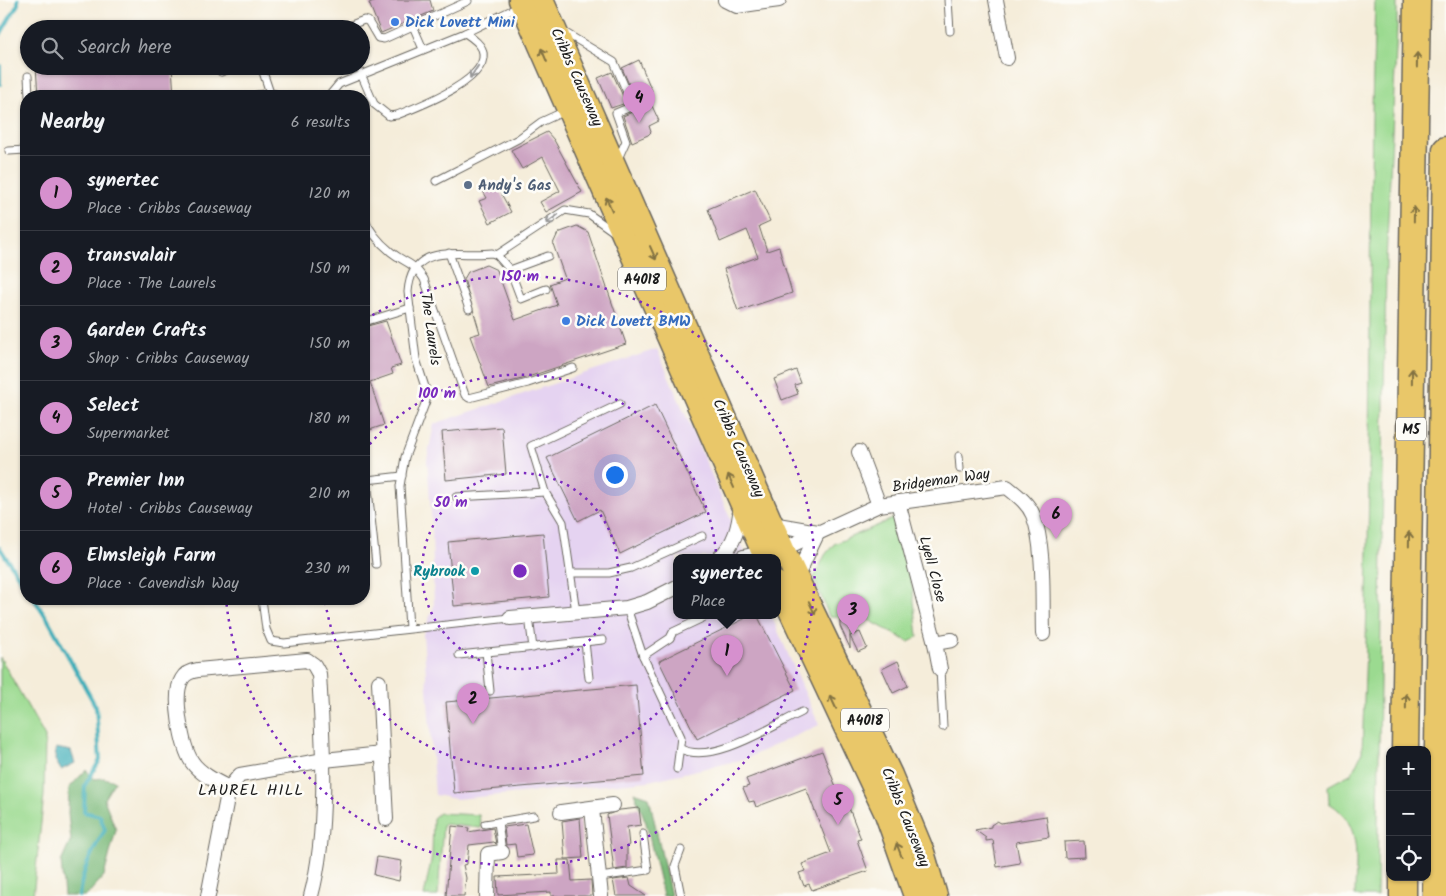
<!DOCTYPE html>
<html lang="en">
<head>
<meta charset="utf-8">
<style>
  body { margin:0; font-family:Kalam,sans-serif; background:#20242c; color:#f1f3f6 }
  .controls { position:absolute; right:15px; bottom:15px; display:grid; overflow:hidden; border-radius:10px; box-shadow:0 1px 4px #0004 }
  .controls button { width:45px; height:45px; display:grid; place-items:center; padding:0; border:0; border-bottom:1px solid #363941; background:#171b24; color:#f1f3f6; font:25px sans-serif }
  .you { position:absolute; left:614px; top:474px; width:18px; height:18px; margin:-12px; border:4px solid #fff; border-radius:50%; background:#1a73e8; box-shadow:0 0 0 8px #1a73e833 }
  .badge { display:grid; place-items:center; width:32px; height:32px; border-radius:50%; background:#d690ce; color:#111; font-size:16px; font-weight:700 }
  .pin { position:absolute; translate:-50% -41px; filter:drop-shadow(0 1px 2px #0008) }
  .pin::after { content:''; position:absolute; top:26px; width:18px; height:15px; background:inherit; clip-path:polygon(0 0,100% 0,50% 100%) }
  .popup { position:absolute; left:673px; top:554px; width:108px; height:65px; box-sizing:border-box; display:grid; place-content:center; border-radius:10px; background:#171b24; filter:drop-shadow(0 1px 4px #0005); font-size:16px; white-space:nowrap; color:#9ea1a6 }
  .popup b { font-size:19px; color:#f1f3f6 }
  .popup::after { content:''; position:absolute; left:50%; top:100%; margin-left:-10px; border:10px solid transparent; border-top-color:#171b24 }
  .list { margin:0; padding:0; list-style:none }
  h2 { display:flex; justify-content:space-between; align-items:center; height:65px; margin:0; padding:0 20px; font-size:21px }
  h2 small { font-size:16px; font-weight:400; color:#9ea1a6 }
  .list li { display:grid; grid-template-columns:32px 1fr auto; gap:15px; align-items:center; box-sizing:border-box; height:75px; padding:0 20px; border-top:1px solid #363941 }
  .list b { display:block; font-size:19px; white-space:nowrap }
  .list p { margin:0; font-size:16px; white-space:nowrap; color:#9ea1a6 }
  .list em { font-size:16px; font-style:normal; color:#9ea1a6 }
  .icon { flex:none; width:28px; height:28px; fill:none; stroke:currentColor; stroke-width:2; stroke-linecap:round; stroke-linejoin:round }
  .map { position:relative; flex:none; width:1446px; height:896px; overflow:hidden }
  .search { position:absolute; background:#171b24; box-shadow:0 1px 4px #0004; left:20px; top:20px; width:350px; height:55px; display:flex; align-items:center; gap:12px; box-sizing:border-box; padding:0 18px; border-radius:28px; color:#9ea1a6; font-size:19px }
  .panel { position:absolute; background:#171b24; box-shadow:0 1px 4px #0004; left:20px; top:90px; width:350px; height:515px; border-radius:20px }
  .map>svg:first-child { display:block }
</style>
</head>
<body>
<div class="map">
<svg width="1446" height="896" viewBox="0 0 1446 896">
  <rect width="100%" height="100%" fill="#fdfcf7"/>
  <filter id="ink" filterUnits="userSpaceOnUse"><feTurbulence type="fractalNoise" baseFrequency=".02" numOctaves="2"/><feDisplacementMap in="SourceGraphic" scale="10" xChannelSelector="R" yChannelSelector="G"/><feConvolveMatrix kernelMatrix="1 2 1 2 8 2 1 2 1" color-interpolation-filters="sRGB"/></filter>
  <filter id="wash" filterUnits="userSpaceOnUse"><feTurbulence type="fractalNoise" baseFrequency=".0096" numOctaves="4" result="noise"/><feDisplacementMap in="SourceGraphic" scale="20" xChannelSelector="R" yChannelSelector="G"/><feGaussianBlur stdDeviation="1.12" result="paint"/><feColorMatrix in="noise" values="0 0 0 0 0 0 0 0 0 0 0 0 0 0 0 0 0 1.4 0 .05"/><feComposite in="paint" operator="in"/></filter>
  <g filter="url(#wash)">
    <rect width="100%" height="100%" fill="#f5edda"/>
    <path fill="#e5d3f1" d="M657,349L747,557H677V615H771L819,725L745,759L649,781L456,799L435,795L423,634L434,606L432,526L427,460L434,424Z"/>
    <g fill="#9bda90" stroke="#5c7b56">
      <path d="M1375,0H1397V27L1386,262L1377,896H1355C1355,860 1364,824 1329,803L1328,786L1352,773L1362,752C1374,502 1366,251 1375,0Z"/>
      <path d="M895,518L912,584L918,636L909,642L865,618L829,616L814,578L825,555L834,544Z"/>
      <path d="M0,657L45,737L44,795L33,896H0Z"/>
      <path d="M439,813L479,815L481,828L443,824L438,896H424L432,856L433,818Z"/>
    </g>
    <g fill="#7cba7a" stroke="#4c6b4b">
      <path d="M86,770L94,779L104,778L115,781L104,799L116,830L104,876L86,896H64L61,862L71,840L68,814L69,788Z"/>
      <path d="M634,792L649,797L671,896H663L646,823Z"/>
    </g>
    <path fill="#3eaeb9" stroke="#2d656a" d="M56,748L71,751L75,763L61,770L55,760Z"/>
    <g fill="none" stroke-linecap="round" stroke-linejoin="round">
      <g stroke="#3eaeb9" stroke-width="4">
        <path d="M0,35L18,4V0"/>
        <path d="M0,66V84"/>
        <path d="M0,548L26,588"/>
        <path d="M34,599L47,618L96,707L100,760L85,785L84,812L100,816L105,830C92,851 82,871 79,896"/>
      </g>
    </g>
    <g id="blocks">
      <g fill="#cda5c3">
        <path d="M376,0H430L433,11L381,33L369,3Z"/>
        <path d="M639,60L652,91L646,93L659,121L649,126L651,132L648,135L632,142L623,116L635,111L638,106L622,68Z"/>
        <path d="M36,66H172L174,96H38Z"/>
        <path d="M612,72L626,103L611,108L598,78Z"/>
        <path d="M547,132L554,140L582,192L546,212L540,202L560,191L543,157L522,169L511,150Z"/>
        <path d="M496,184L511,212L490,223L479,201L487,198L483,191Z"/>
        <path d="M755,189L770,221L759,226L767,251L779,247L792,293L738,311L724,269L758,257L747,230L720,242L708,209Z"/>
        <path d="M577,226L588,232L626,344L522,379L489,387L470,336L480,333L464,279L468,272L486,265L497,270L515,320L557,305L550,284L565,278L553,244L558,233Z"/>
        <path d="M386,321L401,365L391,368L393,374L370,382L384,425L364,432V327Z"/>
        <path d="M796,370L801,383L795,385L798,394L782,400L774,379Z"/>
        <path d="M655,405L706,512L620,554L600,510L578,521L547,458Z"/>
        <path d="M502,427L506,474L446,480L442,432Z"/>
        <path d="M543,533L549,597L454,606L448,542Z"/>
        <path d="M752,615H757L795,690L697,739L659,661Z"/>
        <path d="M850,618V648L840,626V619Z"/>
        <path d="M860,632L867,648L858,652L850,636Z"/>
        <path d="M898,661L908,686L893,693L882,669Z"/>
        <path d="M636,685L644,776L454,793L446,702Z"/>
        <path d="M822,751L845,810L849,808L861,839L857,840L868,871L812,890L809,884L804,886L799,873L805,871L802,864L831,853L806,788L756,807L754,801L749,802L743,788L749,786L746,779Z"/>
        <path d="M639,808L641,825L627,827L629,846H627V868L614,870L607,815L620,810Z"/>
        <path d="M1046,816L1049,837L1016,842L1020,863L997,867L993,840L986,841V838L975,830L991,827V825L997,821L1001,823Z"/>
        <path d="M580,818L583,858L565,859L562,821Z"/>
        <path d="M526,824L533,855L517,857L515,844L506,845L504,827Z"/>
        <path d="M452,826L469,828L468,832L493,828L496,844L494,842L469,845L467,864L463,865L466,878L464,896H446Z"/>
        <path d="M1084,841L1085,857L1065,858L1064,842Z"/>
        <path d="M377,857L402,861L399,881L374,875Z"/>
        <path d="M558,860H570L572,881L591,880L592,896H551V892L498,895L497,877L559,874Z"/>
        <path d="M629,878L631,886L646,896H616L613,880Z"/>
      </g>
    </g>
  </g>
  <g filter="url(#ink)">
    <use href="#blocks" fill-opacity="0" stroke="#68655e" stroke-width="1"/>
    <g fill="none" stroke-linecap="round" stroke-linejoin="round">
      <defs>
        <g id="service">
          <path d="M948,0L950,31"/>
          <path d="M413,26L423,49"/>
          <path d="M341,29L364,20L368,21L378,38L384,39L468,1"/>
          <path d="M564,32L614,62L633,106L616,113L626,141L617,161"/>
          <path d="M261,66L270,93"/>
          <path d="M221,72L238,66"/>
          <path d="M361,74L374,104L389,116L397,115C417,107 494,79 482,49C479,42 471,37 465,33"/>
          <path d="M28,76L29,96"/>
          <path d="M251,96L270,93L284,96"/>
          <path d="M329,96L339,84L465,33L520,6"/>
          <path d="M9,151L26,150"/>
          <path d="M436,181L518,139L541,122L565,111"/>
          <path d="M364,217C369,230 380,243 391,252C406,264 411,260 424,279L465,395L469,398L528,383L573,368"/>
          <path d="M449,253L469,309"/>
          <path d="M497,255L510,270L521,299L546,289"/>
          <path d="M510,270L548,256"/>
          <path d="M364,322L410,308"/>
          <path d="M959,456L960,469"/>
          <path d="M456,497L545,492"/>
          <path d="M376,564L367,480L402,476"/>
          <path d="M571,573H609L631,568L702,536"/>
          <path d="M262,599L266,629L271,641L284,643L510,618"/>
          <path d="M627,608L643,656L681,737L677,769"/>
          <path d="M576,612L563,522L545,492L531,446L620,404"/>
          <path d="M529,617L533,648"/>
          <path d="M409,628L400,486L405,457L426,401V390L416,359L408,292C412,241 457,257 492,253L497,255L565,210L589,214L614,232"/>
          <path d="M585,642L589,678"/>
          <path d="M486,652L490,691"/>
          <path d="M459,655L603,640"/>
          <path d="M643,656L670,638L673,632L709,615"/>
          <path d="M940,669L943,727"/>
          <path d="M681,749C713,765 772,726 802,712"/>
          <path d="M498,822L502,852"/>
          <path d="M485,824L534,816"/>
          <path d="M681,850L675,866L681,896"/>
          <path d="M600,877L648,870L643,834"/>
        </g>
        <g id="minor">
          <path d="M725,0L737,6L779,0"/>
          <path d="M996,0L1007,58"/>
          <path d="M859,452L879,505"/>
          <path d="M898,502L935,643L940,669"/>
          <path d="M772,524L818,532"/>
          <path d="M720,557C735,544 739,526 741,506"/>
          <path d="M743,557L783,549L879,505L1007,487C1017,495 1028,503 1033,515C1045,545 1042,600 1043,634"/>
          <path d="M797,576L818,532"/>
          <path d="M510,618L627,608L647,602L677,587"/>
          <path d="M935,643L952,640"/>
          <path d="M379,682L386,819"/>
          <path d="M229,788C217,782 200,774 192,762C182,747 172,695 182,679C185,673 191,671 198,670L307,660L314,665L319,674C323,742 329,830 311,896"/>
          <path d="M592,809L601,896"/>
          <path d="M561,812L613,805"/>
          <path d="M208,896L229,788L240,775L324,760L382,754"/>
          <path d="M487,896L488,854L502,852"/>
        </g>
        <g id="primary">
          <path d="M520,0L765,557"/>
          <path d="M542,0L783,549L891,775L923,852L936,896"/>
          <path d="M777,583L886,814L915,896"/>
        </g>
        <g id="motorway">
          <path d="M1405,750L1417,0"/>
          <path d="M1403,896V877"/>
          <path d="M1436,896L1446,150"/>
        </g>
      </defs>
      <use href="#service" stroke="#68655e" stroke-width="9"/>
      <use href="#minor" stroke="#68655e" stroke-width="16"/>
      <use href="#primary" stroke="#68655e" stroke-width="25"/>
      <use href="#motorway" stroke="#68655e" stroke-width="29"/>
      <use href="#service" stroke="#fff" stroke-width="7"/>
      <use href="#minor" stroke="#fff" stroke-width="14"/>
      <use href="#primary" stroke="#e9c769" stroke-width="22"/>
      <use href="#motorway" stroke="#e9c769" stroke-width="26"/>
    </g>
    <defs><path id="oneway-shaft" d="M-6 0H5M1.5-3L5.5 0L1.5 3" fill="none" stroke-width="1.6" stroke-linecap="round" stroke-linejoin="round" transform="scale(1.25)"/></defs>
    <g stroke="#827242">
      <use href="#oneway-shaft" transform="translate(544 55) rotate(-113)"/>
      <use href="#oneway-shaft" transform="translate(1417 60) rotate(-89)"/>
      <use href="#oneway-shaft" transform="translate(609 204) rotate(-114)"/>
      <use href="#oneway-shaft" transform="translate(1414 214) rotate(-89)"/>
      <use href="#oneway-shaft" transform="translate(653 253) rotate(66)"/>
      <use href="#oneway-shaft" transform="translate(1412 376) rotate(-89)"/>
      <use href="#oneway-shaft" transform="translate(731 481) rotate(-114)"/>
      <use href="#oneway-shaft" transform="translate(1409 539) rotate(-89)"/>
      <use href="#oneway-shaft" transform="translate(812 608) rotate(65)"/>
      <use href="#oneway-shaft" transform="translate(1406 701) rotate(-89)"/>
      <use href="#oneway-shaft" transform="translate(833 702) rotate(-115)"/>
      <use href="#oneway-shaft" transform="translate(899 850) rotate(-111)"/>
    </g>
    <g stroke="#999">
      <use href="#oneway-shaft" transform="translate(474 72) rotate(124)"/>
      <use href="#oneway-shaft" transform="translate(552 219) rotate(145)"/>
    </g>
  </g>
  <g fill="none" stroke="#7b2cbf" stroke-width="2.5" stroke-dasharray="2.5 5">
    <circle cx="520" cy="571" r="98"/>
    <path d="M365 450A197 197 0 1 1 325 600"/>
    <path d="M366 319A295 295 0 1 1 226 599"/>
  </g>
  <g fill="#3f7fe0" stroke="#fdfcf7" stroke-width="2">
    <circle cx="395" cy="22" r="5"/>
    <circle cx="566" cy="321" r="5"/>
  </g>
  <circle fill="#5c6f8a" stroke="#fdfcf7" stroke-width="2" cx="468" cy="185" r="5"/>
  <circle fill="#0f9aa8" stroke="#fdfcf7" stroke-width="2" cx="475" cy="571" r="5"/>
  <g text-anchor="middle" stroke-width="5" stroke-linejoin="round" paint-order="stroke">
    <g fill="#fdfcf7" stroke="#605f5e" stroke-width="1">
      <rect x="618" y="267.5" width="48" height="23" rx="4"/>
      <rect x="1396" y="417.5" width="30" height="23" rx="4"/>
      <rect x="841" y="708.5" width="48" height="23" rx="4"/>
    </g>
    <g font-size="14" font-weight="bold" fill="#1c1c1c">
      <text x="642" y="284">A4018</text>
      <text x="1411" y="434">M5</text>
      <text x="865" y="725">A4018</text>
    </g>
    <g font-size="15" font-weight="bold" fill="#366cbe" stroke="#fdfcf7" text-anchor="start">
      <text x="405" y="27">Dick Lovett Mini</text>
      <text x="576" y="326">Dick Lovett BMW</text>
    </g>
    <g font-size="15" fill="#1c1c1c" stroke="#fdfcf7">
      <text transform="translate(577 77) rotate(66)" y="5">Cribbs Causeway</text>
      <text transform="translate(431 329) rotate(82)" y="5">The Laurels</text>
      <text transform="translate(739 448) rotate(66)" y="5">Cribbs Causeway</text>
      <text transform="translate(941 480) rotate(-8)" y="5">Bridgeman Way</text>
      <text transform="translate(933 569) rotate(75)" y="5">Lyell Close</text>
      <text transform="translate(906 817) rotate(68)" y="5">Cribbs Causeway</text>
    </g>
    <g font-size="15" font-weight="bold" fill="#4e5e75" stroke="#fdfcf7" text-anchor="start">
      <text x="478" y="190">Andy's Gas</text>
    </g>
    <g font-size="15" font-weight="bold" fill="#0d838f" stroke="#fdfcf7" text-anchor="end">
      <text x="465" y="576">Rybrook</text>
    </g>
    <g font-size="16" letter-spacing="1" fill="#1c1c1c" stroke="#fdfcf7">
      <text x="251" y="795">LAUREL HILL</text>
    </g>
  </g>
  <circle cx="520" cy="571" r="8" fill="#7b2cbf" stroke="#fdfcf7" stroke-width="2.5"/>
  <g font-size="15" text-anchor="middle" font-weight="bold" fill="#7b2cbf" stroke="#fdfcf7" stroke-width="5" stroke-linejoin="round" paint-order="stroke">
    <text x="520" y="281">150 m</text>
    <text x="437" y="398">100 m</text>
    <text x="451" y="507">50 m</text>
  </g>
</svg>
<div class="controls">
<button>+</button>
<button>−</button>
<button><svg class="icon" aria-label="locate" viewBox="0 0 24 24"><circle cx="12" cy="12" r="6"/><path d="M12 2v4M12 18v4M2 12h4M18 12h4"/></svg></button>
</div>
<div class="you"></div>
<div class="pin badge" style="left:727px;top:676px">1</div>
<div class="popup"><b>synertec</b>Place</div>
<div class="pin badge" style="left:473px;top:724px">2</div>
<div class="pin badge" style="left:853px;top:635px">3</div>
<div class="pin badge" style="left:639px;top:123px">4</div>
<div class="pin badge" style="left:838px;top:825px">5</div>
<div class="pin badge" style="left:1056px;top:539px">6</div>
<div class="search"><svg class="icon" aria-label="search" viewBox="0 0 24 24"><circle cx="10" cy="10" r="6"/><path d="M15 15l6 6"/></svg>Search here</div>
<section class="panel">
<h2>Nearby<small>6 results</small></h2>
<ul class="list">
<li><span class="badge">1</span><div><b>synertec</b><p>Place · Cribbs Causeway</p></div><em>120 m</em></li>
<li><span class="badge">2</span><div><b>transvalair</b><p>Place · The Laurels</p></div><em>150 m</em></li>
<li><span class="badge">3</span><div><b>Garden Crafts</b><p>Shop · Cribbs Causeway</p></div><em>150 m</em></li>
<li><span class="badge">4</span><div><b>Select</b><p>Supermarket</p></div><em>180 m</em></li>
<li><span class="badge">5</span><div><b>Premier Inn</b><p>Hotel · Cribbs Causeway</p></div><em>210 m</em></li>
<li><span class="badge">6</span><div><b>Elmsleigh Farm</b><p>Place · Cavendish Way</p></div><em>230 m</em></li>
</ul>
</section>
</div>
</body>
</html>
